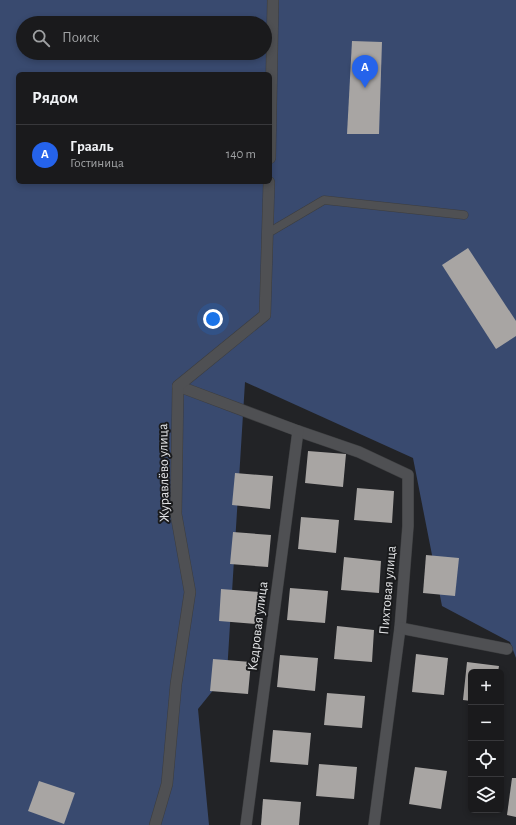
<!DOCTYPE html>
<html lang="ru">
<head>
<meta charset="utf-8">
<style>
  body { margin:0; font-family:"Alegreya Sans",sans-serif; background:#272729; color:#f1f3f6 }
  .controls { position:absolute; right:12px; bottom:12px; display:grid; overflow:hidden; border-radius:6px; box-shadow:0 2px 6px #0003 }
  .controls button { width:36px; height:36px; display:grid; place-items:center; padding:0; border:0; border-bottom:1px solid #38383b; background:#1a1a1c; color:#f1f3f6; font:20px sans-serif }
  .you { position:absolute; left:213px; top:319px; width:14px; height:14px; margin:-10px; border:3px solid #fff; border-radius:50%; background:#1a73e8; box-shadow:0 0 0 6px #1a73e833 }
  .badge { display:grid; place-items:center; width:26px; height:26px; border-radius:50%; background:#2563eb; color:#fff; font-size:13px; font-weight:700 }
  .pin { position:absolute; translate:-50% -33px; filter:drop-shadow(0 1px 2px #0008) }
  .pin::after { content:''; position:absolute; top:21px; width:14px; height:12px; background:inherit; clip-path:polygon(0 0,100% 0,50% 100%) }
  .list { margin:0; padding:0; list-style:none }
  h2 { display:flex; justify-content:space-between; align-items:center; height:52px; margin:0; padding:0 16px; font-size:17px }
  h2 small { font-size:13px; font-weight:400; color:#9fa1a3 }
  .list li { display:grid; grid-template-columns:26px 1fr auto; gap:12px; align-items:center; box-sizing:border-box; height:60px; padding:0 16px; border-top:1px solid #38383b }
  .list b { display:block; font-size:15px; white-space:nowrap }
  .list p { margin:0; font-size:13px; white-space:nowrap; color:#9fa1a3 }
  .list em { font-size:13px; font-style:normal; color:#9fa1a3 }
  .icon { flex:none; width:22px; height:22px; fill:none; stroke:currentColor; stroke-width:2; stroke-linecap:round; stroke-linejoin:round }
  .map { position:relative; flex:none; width:516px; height:825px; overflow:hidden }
  .search { position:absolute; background:#1a1a1c; box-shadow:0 2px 6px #0003; left:16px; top:16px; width:256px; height:44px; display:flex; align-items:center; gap:10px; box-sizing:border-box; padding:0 14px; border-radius:22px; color:#9fa1a3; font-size:15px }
  .panel { position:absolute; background:#1a1a1c; box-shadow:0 2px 6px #0003; left:16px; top:72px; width:256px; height:112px; border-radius:6px }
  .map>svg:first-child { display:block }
</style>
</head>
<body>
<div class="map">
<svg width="516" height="825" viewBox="0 0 516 825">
  <rect width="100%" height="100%" fill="#222326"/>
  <path fill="#394a6f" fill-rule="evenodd" d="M0,0H516V658L510,642L442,606L413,458L245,382L227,673L198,709L209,825H0ZM23,23H265V53H23ZM18,74H270V182H18Z"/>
  <g fill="#a8a5a3">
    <path d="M352,41L382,42L379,134H347Z"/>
    <path d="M468,248L516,321V336L496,349L442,265Z"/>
    <path d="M308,451L346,454L343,487L305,483Z"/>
    <path d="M235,473L273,476L270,509L232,505Z"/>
    <path d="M357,488L394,491L392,523L354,520Z"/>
    <path d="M301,517L339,520L336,553L298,549Z"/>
    <path d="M233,532L271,535L268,567L230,564Z"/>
    <path d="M426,555L459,558L455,596L423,593Z"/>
    <path d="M344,557L381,561L379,593L341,590Z"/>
    <path d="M290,588L328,591L325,623L287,620Z"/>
    <path d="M221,589L259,592L256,624L219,621Z"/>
    <path d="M337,626L374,630L372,662L334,659Z"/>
    <path d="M416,654L448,658L444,695L412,692Z"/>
    <path d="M280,655L318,658L315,691L277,687Z"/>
    <path d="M213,659L251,662L248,694L210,691Z"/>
    <path d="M467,662L499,666L498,672H471V701L463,700Z"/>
    <path d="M327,693L365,696L362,728L324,725Z"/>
    <path d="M273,730L311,733L308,765L270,762Z"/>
    <path d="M319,764L357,767L354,799L316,796Z"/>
    <path d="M415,767L447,771L441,809L409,804Z"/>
    <path d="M512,778H516V817L507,815Z"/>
    <path d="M39,781L75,793L64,824L28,811Z"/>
    <path d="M263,799L301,802L299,825H261Z"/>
  </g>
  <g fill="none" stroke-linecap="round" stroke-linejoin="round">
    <defs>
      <path id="service" d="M268,233L324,200L464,215"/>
      <g id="minor">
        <path d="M270,158L273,0"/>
        <path d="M178,386L298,431L359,452L408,475V526L400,628L374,825"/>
        <path d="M400,628L507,649"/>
        <path d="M155,825L167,784L176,684L190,592L176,514L178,386L265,315L269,182"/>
        <path d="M246,825L298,431"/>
      </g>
    </defs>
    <use href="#service" stroke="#3c3d3f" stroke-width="9"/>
    <use href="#minor" stroke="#3c3d3f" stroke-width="12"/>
    <use href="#service" stroke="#4f5053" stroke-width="8"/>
    <use href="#minor" stroke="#4f5053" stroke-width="11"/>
  </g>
  <g text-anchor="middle" stroke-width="4" stroke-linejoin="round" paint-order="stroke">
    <g font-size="14" fill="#e5e6e8" stroke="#191a1c">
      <text transform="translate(163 473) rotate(-91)" y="5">Журавлёво улица</text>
      <text transform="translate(387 590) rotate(-85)" y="5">Пихтовая улица</text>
      <text transform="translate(257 626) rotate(-83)" y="5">Кедровая улица</text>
    </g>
  </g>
</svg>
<div class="controls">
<button>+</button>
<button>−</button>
<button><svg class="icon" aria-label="locate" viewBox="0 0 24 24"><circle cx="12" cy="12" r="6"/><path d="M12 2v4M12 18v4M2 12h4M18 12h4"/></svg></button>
<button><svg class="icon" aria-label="layers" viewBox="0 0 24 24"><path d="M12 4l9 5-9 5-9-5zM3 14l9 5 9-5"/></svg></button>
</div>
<div class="you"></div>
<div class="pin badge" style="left:365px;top:88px">A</div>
<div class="search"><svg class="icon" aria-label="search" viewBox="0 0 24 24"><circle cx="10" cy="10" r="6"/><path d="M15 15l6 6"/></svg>Поиск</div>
<section class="panel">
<h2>Рядом<small></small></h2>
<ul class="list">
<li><span class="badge">A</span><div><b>Грааль</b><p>Гостиница</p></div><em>140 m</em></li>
</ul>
</section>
</div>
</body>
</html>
